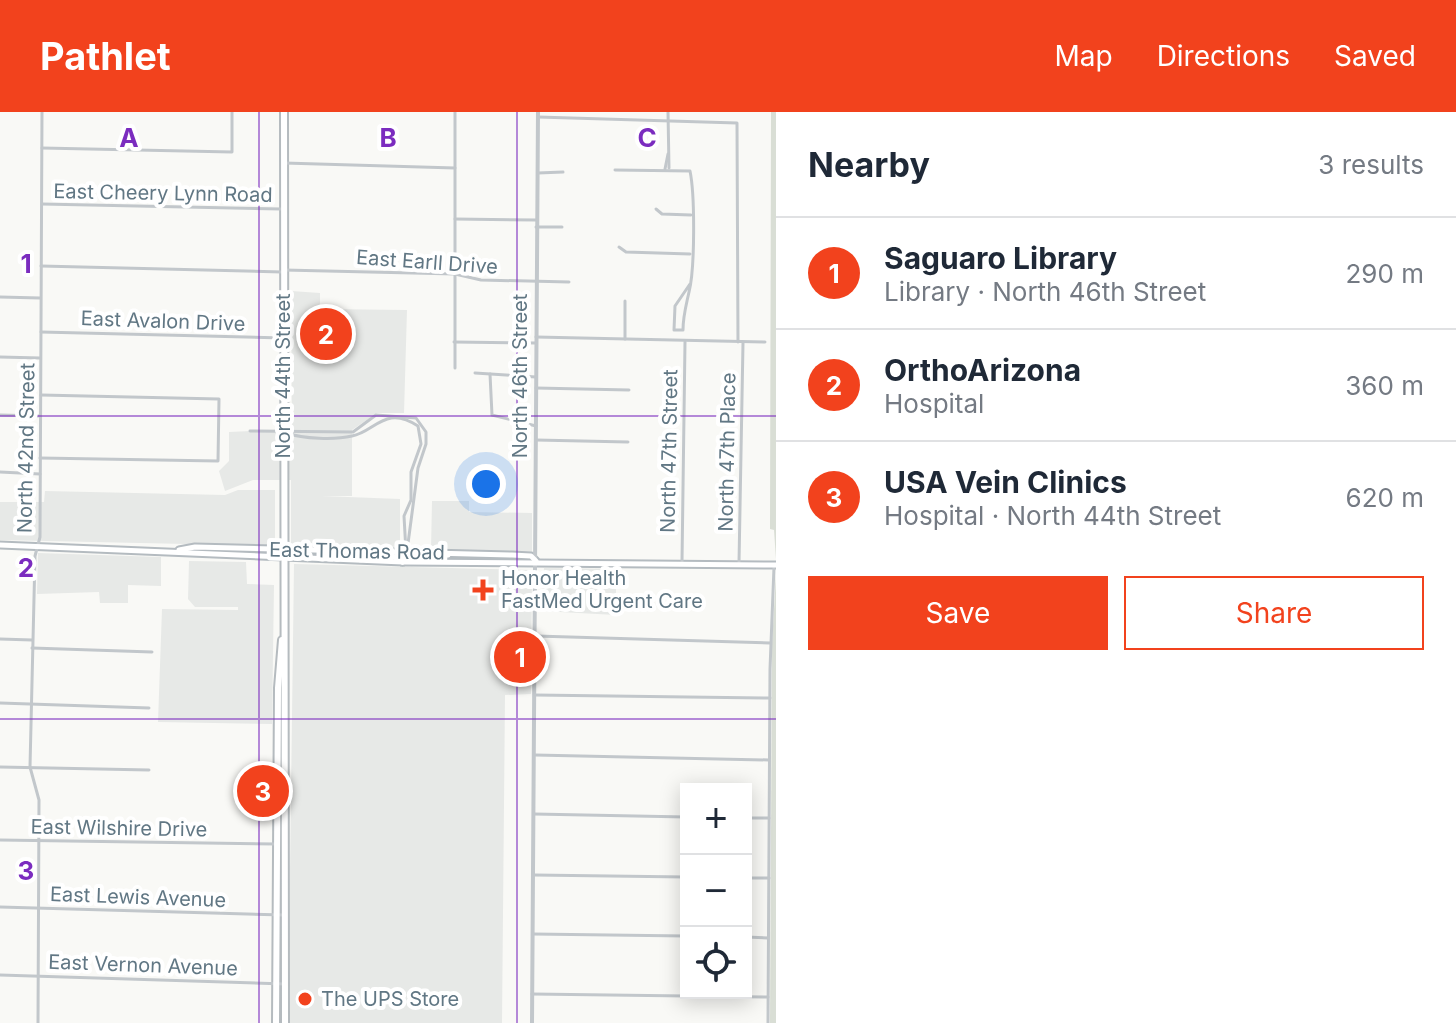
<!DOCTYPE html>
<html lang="en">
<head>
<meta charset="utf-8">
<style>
  body { margin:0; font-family:Inter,sans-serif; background:#f6f6f7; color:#1f2937 }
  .controls { position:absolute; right:24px; bottom:24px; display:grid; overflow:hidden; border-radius:0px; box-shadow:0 4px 20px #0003 }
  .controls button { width:72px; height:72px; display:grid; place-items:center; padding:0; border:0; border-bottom:2px solid #e0e1e3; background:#fff; color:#1f2937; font:40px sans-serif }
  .you { position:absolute; left:486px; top:372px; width:28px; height:28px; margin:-20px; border:6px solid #fff; border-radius:50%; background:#1a73e8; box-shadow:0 0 0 12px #1a73e833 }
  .badge { display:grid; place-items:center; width:52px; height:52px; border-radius:50%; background:#f2421d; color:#fff; font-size:26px; font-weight:700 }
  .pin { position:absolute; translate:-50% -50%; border:4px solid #fff; box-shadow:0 2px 8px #0006 }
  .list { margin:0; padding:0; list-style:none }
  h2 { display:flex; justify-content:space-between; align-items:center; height:104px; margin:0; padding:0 32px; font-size:34px }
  h2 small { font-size:26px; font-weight:400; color:#747a83 }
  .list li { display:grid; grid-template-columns:52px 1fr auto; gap:24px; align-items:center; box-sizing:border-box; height:112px; padding:0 32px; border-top:2px solid #e0e1e3 }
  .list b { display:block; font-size:30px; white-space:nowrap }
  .list p { margin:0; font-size:26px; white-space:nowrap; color:#747a83 }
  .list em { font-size:26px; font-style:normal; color:#747a83 }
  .actions { display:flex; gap:16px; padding:24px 32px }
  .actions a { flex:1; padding:18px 0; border:2px solid #f2421d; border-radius:0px; text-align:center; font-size:28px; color:#f2421d }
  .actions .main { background:#f2421d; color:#fff }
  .icon { flex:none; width:44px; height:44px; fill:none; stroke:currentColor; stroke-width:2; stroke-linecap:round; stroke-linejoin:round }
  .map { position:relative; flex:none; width:776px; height:911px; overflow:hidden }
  header { display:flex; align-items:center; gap:48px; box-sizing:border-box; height:112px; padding:0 40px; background:#f2421d; color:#fff }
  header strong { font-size:38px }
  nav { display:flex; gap:44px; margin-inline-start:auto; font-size:28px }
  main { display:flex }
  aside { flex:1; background:#fff }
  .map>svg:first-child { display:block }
</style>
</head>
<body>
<header>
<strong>Pathlet</strong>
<nav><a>Map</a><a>Directions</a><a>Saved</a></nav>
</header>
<main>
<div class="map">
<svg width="776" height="911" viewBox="0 0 776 911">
  <rect width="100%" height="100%" fill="#f9f9f6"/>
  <g fill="#e7e9e7">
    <path d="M291,179L320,181V197L407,198L404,301H377L352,318V384H322L400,387V438L291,434V368H253L225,379L219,359L229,349V320L292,317Z"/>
    <path d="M238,378H275V434L0,428V390H44L45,379L225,383Z"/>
    <path d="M432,389H469V400L532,401V440L431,438Z"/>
    <path d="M38,441L161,445V474L128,473V491H100L99,480L37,482Z"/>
    <path d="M189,449L246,450L247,472L274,473L272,612L158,610L162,497L238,498V495H195L188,487Z"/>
    <path d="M294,452L532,458L531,582L505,583L502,911H288Z"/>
    <path d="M544,456L616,457V503L541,499Z"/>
  </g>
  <g fill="#d9ded5">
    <path d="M771,0H776V447L774,418L770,417Z"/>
    <path d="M776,464V911H770L772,531Z"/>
  </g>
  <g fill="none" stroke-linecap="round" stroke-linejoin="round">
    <defs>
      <g id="secondary">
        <path d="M0,433L403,450L776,453"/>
        <path d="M179,438L195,435L512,443L531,444L536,449"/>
        <path d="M358,442L395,445L402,450"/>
        <path d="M403,450L410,445L448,443"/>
      </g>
      <g id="primary">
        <path d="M284,0L285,911"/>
        <path d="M276,911L278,576L282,528"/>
      </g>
    </defs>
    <use href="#secondary" stroke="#b4bbc0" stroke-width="9"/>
    <use href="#primary" stroke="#b5bbbf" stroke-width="10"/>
    <g stroke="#c2c7cb" stroke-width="3">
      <path d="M668,0L669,56"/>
      <path d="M538,5L737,11L738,230"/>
      <path d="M42,36L232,40V0"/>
      <path d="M284,51L455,56"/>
      <path d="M665,57L668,42"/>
      <path d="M615,58L690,59C695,83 695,157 689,180C686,194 683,204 683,218H674L675,194L690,172"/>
      <path d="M538,61L563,60"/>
      <path d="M42,92L282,97"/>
      <path d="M656,97L662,102L691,103"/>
      <path d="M455,107L536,108"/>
      <path d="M536,115H562"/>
      <path d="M619,135L626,140L690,142"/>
      <path d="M41,154L282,160"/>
      <path d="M284,158L455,162L481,168L569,170"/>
      <path d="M0,185L40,186"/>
      <path d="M41,220L284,226"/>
      <path d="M536,225L765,230"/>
      <path d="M625,227V189"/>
      <path d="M454,230L536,231"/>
      <path d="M0,245L40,246"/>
      <path d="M455,256V0"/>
      <path d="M475,261L536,265"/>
      <path d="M490,262L492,303L536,314"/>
      <path d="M536,276L629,278"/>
      <path d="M0,303L40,304"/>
      <path d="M250,319L353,320L376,303L416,306L426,320V332L418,356L407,439"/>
      <path d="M287,321C303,327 335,328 352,324C375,320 385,292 418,314L421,332L411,360V388L404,404L406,440"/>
      <path d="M536,328L628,330"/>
      <path d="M40,346L218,349L219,287L41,283"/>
      <path d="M0,360L40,362"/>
      <path d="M682,450L685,230"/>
      <path d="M739,451L743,231"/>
      <path d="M536,524L770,531"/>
      <path d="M0,527L32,528"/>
      <path d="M32,536L152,540"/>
      <path d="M535,583L770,586"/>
      <path d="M0,591L149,596"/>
      <path d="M535,643L769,648"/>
      <path d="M0,655L149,658"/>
      <path d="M534,702L686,705"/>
      <path d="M746,706H769"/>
      <path d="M0,728L276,732"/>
      <path d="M534,763L686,765"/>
      <path d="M746,766H769"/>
      <path d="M0,795L284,803"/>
      <path d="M533,822L686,824"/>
      <path d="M746,825L768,826"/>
      <path d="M0,863L285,872"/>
      <path d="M532,882L768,885"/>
      <path d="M38,911L39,688L30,655L35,444L40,425L42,0"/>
      <path d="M768,911L770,557L774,455"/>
    </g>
    <path stroke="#c2c7cb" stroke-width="4" d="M532,911L538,0"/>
    <use href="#secondary" stroke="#fff" stroke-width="5"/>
    <use href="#primary" stroke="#fff" stroke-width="6"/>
  </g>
  <path fill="none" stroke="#7b2cbf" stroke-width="2" stroke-opacity="0.55" d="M259,0V911M517,0V911M0,304H776M0,607H776"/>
  <g fill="#f2421d" stroke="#fff" stroke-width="3">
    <path d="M479 466h8v8h8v8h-8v8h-8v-8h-8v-8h8z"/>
    <circle cx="305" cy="887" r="8"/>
  </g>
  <g text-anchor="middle" stroke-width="8" stroke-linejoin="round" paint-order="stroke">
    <g font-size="20" fill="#617784" stroke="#fff">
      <text transform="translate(163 81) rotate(1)" y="7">East Cheery Lynn Road</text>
      <text transform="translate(427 150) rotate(4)" y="7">East Earll Drive</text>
      <text transform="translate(163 209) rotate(2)" y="7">East Avalon Drive</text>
      <text transform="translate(283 264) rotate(-90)" y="7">North 44th Street</text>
      <text transform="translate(520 264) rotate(-90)" y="7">North 46th Street</text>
      <text transform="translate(26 336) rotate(-89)" y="7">North 42nd Street</text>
      <text transform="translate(669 339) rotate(-89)" y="7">North 47th Street</text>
      <text transform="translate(727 340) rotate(-89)" y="7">North 47th Place</text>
      <text transform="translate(357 439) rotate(1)" y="7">East Thomas Road</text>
      <text transform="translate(119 716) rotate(1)" y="7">East Wilshire Drive</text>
      <text transform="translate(138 785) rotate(2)" y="7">East Lewis Avenue</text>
      <text transform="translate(143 853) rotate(2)" y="7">East Vernon Avenue</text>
    </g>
    <g font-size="20" fill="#617784" stroke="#fff" text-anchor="start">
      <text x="501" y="473">Honor Health<tspan x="501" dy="23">FastMed Urgent Care</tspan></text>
      <text x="321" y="894">The UPS Store</text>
    </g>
  </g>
  <g font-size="26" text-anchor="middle" font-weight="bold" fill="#7b2cbf" stroke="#fff" stroke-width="8" stroke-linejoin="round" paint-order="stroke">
    <text x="129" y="35">A</text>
    <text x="388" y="35">B</text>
    <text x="647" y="35">C</text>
    <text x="26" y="161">1</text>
    <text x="26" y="465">2</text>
    <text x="26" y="768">3</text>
  </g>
</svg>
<div class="controls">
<button>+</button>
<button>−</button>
<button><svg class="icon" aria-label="locate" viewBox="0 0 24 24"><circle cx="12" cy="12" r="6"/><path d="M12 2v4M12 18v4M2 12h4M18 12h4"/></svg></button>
</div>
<div class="you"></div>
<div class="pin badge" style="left:520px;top:545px">1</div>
<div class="pin badge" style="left:326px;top:222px">2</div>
<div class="pin badge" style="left:263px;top:679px">3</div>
</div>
<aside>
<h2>Nearby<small>3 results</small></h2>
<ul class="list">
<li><span class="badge">1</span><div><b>Saguaro Library</b><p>Library · North 46th Street</p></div><em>290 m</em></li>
<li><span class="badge">2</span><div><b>OrthoArizona</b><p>Hospital</p></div><em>360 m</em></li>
<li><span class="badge">3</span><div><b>USA Vein Clinics</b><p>Hospital · North 44th Street</p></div><em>620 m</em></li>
</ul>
<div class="actions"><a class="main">Save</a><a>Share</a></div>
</aside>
</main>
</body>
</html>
